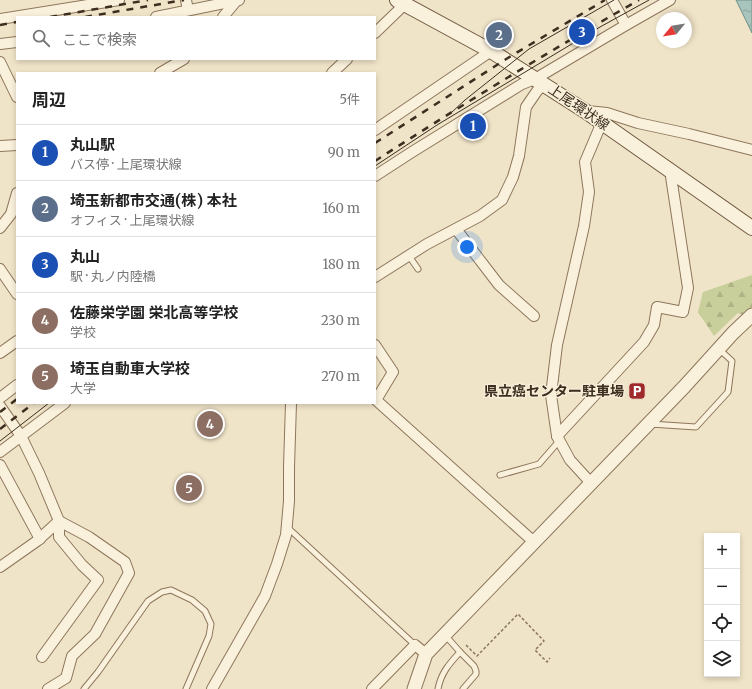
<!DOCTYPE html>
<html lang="ja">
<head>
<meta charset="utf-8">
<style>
  body { margin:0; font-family:Merriweather,"Noto Sans JP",serif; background:#f6f6f6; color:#222 }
  .controls { position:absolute; right:12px; bottom:12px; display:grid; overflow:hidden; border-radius:0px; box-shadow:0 2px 6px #0003 }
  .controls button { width:36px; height:36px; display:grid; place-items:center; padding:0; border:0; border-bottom:1px solid #e0e0e0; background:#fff; color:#222; font:20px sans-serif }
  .compass { position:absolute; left:656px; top:12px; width:36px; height:36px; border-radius:50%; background:#fff; box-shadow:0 2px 6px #0003; rotate:240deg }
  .you { position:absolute; left:467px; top:247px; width:14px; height:14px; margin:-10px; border:3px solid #fff; border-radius:50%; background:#1a73e8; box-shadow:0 0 0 6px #1a73e833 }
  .badge { display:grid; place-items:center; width:26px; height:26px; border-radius:50%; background:#111827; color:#fff; font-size:13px; font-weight:700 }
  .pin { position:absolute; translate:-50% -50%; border:2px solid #fff; box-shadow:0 1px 4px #0006 }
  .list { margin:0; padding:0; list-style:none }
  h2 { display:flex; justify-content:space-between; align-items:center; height:52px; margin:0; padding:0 16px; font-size:17px }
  h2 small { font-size:13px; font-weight:400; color:#767676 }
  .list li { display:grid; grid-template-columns:26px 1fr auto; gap:12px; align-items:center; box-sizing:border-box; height:56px; padding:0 16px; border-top:1px solid #e0e0e0 }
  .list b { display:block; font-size:15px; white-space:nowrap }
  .list p { margin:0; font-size:13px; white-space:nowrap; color:#767676 }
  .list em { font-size:13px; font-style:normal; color:#767676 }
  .icon { flex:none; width:22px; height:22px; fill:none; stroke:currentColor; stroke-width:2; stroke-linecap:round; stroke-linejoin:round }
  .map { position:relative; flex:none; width:752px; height:689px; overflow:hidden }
  .search { position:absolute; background:#fff; box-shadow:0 2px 6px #0003; left:16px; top:16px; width:360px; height:44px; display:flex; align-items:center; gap:10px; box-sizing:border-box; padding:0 14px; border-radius:0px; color:#767676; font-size:15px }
  .panel { position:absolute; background:#fff; box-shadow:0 2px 6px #0003; left:16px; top:72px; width:360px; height:332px; border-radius:0px }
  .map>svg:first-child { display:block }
</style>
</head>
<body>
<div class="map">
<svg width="752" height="689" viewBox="0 0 752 689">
  <defs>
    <pattern id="forest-firs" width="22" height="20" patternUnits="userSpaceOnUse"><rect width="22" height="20" fill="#c9cf9b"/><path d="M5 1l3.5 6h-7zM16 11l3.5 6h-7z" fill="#aeb285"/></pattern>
    <pattern id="water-ripples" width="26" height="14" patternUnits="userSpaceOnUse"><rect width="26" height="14" fill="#a9c4bc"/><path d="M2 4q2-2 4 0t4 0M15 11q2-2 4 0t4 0" fill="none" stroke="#8ba098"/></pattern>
  </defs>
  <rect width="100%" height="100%" fill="#f0e4c8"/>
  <path fill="url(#forest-firs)" d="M752,275V319L738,313L714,336L698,312L703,292Z"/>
  <path fill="url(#water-ripples)" stroke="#6f938a" d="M736,0H752V33Z"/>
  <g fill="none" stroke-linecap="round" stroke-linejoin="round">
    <defs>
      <g id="service">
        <path d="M409,256L418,269"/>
        <path d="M650,424L696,427L728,392L732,361L719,349"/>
        <path d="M500,475L539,464L560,440"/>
        <path d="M287,527L415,645"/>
        <path d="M445,635L460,652L474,666L476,671V674L463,689"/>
        <path d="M84,689L98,672L148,601L162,592L171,590L192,600L205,611L211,624L209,636L186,689"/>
        <path d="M438,689C441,673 449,664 460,652"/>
      </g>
      <g id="minor">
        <path d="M186,0L188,10"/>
        <path d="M612,0L626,25"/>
        <path d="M156,17L239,0"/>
        <path d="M223,17L237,0"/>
        <path d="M0,19L119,0"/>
        <path d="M375,33L405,4"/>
        <path d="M0,44L17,42"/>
        <path d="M0,62L17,97"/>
        <path d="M160,73L184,59"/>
        <path d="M332,73L347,59"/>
        <path d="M587,111L607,113L638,123L689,134L752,150"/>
        <path d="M375,130L491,51"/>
        <path d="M0,146L17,145"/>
        <path d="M375,176L412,152L522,84L535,79L626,25L670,0"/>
        <path d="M0,228L11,214L17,193"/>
        <path d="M456,229L499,285L534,316"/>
        <path d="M0,269L17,294"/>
        <path d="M375,277L427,244L480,216L502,200L513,177L519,156L526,107L537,91L544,84"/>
        <path d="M375,345L393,372L376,400L534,542"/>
        <path d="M0,353L17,341"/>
        <path d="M0,398L17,385"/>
        <path d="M0,406L21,436L39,473L59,521L89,537L125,562L129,573L95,634L72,656L66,678L48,689"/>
        <path d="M557,436L644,342L654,325L657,307L683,312L688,288L670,170"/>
        <path d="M0,452L65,403"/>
        <path d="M0,465L40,539"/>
        <path d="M591,483L570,460L557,436L551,395L557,345L584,226L589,192L585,162L602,122"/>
        <path d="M0,567L37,541L59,521"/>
        <path d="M42,657L98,580L82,565L59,537V521"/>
        <path d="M212,689L265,596L277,564L286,535L289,501V467L291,403"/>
        <path d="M372,689L415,645L426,654"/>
      </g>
      <path id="tertiary" d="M414,689L426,654L684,387L733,333L752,315"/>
      <path id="secondary" d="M397,0L491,51L535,79L585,111L752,228"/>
    </defs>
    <use href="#service" stroke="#8d765c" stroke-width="7"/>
    <use href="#minor" stroke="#8d765c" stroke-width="12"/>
    <use href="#tertiary" stroke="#8d765c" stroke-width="15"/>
    <use href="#secondary" stroke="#6f573f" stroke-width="16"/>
    <path stroke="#8d765c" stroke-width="1.5" stroke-dasharray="3 2" stroke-linecap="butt" d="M466,645L477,656L518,614L544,641L535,650L547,662L550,658"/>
    <use href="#service" stroke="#faf1dc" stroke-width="5"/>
    <use href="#minor" stroke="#faf1dc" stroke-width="10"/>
    <use href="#tertiary" stroke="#faf1dc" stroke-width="13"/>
    <use href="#secondary" stroke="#faf1dc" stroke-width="14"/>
    <g stroke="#3d2e20" stroke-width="1">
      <path d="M452,112L465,100L529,49L614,0"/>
      <path d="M375,166L437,125L600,27L649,0"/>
      <path d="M0,441L49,403"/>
    </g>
    <g stroke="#3d2e20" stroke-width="2.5" stroke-dasharray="7 7" stroke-linecap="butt">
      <path d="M50,17L148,0"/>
      <path d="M85,17L184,0"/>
      <path d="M0,25L17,22"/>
      <path d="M375,143L511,56L605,0"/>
      <path d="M375,161C462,105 549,51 639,0"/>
      <path d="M0,412L17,399"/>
      <path d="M0,429L34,403"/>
    </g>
  </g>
  <defs>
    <symbol id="parking-square" viewBox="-11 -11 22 22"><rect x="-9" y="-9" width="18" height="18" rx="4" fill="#9e2a2b" stroke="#f7eed8"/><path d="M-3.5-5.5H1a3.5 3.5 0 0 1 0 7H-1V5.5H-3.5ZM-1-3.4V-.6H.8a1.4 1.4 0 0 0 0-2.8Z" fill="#fff"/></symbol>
  </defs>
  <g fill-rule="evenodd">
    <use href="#parking-square" x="627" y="381" width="20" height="20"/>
  </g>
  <g text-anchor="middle" stroke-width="3" stroke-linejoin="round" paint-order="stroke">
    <g font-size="14" fill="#3d2e20" stroke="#f7eed8">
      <text transform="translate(579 107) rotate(34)" y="5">上尾環状線</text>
    </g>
    <g font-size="14" font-weight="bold" fill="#3d2e20" stroke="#f7eed8" text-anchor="end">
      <text x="624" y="396">県立癌センター駐車場</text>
    </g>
  </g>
</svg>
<div class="controls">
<button>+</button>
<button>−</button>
<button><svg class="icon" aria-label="locate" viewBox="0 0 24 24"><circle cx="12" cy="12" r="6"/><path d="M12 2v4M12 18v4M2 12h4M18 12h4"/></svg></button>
<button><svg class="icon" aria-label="layers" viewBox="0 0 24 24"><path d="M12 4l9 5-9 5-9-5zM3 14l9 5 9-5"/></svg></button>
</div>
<svg class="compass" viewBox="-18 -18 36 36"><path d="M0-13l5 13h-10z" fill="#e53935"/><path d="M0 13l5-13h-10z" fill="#767676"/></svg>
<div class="you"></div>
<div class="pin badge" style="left:473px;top:126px;background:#1a4fb4">1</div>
<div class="pin badge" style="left:499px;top:35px;background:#5c6f8a">2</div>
<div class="pin badge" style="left:582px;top:32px;background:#1a4fb4">3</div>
<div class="pin badge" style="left:210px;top:424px;background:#8d6e63">4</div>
<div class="pin badge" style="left:189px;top:488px;background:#8d6e63">5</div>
<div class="search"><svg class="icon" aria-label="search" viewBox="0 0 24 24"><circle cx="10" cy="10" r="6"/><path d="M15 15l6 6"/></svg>ここで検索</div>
<section class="panel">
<h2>周辺<small>5件</small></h2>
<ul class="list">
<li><span class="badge" style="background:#1a4fb4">1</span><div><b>丸山駅</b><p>バス停 · 上尾環状線</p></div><em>90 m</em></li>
<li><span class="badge" style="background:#5c6f8a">2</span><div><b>埼玉新都市交通(株) 本社</b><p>オフィス · 上尾環状線</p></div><em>160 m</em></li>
<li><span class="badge" style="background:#1a4fb4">3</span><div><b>丸山</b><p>駅 · 丸ノ内陸橋</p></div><em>180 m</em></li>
<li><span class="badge" style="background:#8d6e63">4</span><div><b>佐藤栄学園 栄北高等学校</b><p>学校</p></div><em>230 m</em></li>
<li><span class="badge" style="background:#8d6e63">5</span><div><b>埼玉自動車大学校</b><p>大学</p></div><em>270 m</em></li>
</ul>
</section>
</div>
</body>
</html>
